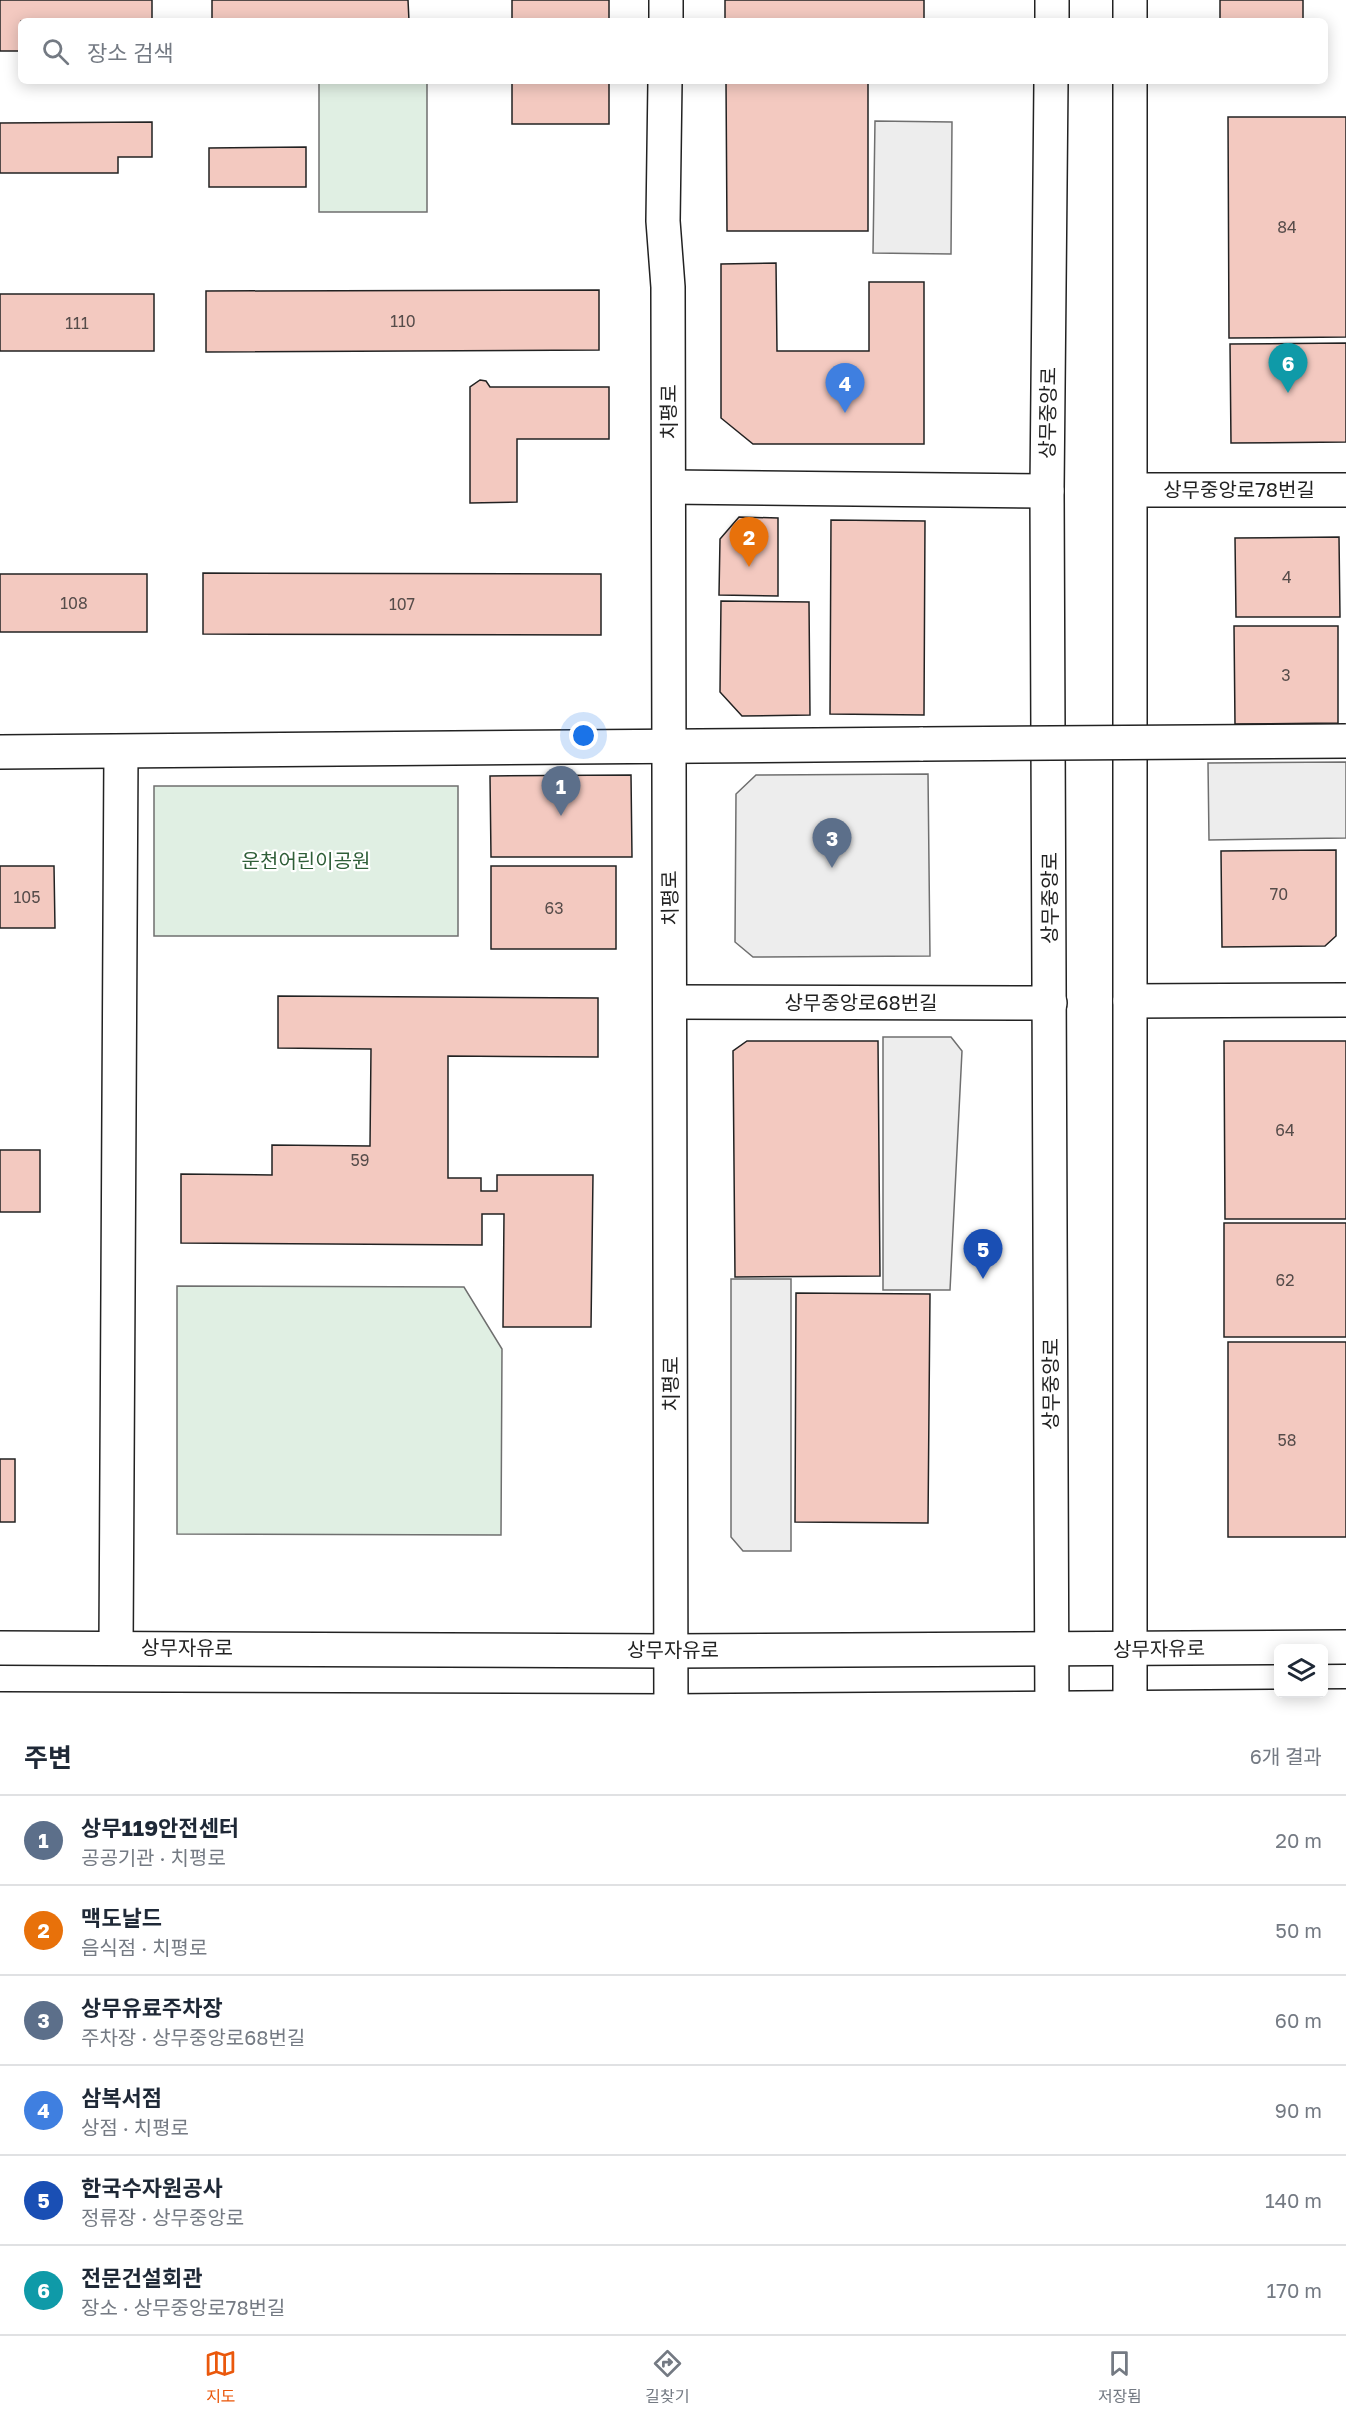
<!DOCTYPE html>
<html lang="ko">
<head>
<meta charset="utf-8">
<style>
  body { margin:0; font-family:"Golos Text","Noto Sans KR",sans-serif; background:#f6f6f7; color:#1f2937 }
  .controls { position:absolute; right:18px; bottom:18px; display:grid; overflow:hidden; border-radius:9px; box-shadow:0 3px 15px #0003 }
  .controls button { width:54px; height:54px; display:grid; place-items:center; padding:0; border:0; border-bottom:2px solid #e0e1e3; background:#fff; color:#1f2937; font:30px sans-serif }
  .you { position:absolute; left:584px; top:736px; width:21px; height:21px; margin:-15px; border:4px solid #fff; border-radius:50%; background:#1a73e8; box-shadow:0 0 0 9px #1a73e833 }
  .badge { display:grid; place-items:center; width:39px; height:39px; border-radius:50%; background:#ea580c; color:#fff; font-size:20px; font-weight:700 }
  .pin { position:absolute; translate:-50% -50px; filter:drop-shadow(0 2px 3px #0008) }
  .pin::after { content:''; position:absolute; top:32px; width:21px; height:18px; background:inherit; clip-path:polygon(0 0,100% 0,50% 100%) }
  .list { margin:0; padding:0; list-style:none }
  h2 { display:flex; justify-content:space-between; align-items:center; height:78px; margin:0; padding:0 24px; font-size:26px }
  h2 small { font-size:20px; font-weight:400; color:#747a83 }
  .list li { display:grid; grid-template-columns:39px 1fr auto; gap:18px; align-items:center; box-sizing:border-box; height:90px; padding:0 24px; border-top:2px solid #e0e1e3 }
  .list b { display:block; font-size:22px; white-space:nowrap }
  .list p { margin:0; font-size:20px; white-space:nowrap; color:#747a83 }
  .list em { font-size:20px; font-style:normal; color:#747a83 }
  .icon { flex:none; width:33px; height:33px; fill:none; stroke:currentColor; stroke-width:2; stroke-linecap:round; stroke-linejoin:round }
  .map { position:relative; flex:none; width:1346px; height:1716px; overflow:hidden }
  .search { position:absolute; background:#fff; box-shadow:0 3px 15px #0003; left:18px; right:18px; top:18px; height:66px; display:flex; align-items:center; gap:15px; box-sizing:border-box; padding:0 21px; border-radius:9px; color:#747a83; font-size:22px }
  .sheet { height:618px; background:#fff }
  nav { display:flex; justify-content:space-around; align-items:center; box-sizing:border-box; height:84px; border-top:2px solid #e0e1e3; background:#fff; font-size:16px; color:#747a83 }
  nav a { display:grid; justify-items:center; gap:3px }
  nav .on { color:#ea580c }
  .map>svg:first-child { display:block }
</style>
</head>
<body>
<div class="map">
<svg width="1346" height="1716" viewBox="0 0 1346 1716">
  <rect width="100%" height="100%" fill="#fff"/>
  <g fill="#e0efe3" stroke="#6f6f6f" stroke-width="1.5">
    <path d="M427,82V212H319V83Z"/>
    <rect x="154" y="786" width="304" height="150"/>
    <path d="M177,1286L464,1287L502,1349L501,1535L177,1534Z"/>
  </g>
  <g fill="#ededed" stroke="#6f6f6f" stroke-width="1.5">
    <path d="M875,121L952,122L951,254L873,253Z"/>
    <path d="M1346,762V838L1209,840L1208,763Z"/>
    <path d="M928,774L930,956L753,957L735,942L736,794L756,775Z"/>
    <path d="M883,1037H951L962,1051L950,1290H883Z"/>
    <path d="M731,1279H791V1551H743L731,1537Z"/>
  </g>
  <g fill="#f3c9c0" stroke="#222" stroke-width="1.5">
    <path d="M0,0H152V21H21V51H0Z"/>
    <path d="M212,0H408L409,21H212Z"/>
    <rect x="512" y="0" width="97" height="21"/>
    <rect x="725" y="0" width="199" height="21"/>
    <rect x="1220" y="0" width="83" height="21"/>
    <rect x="512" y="81" width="97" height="43"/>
    <path d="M726,81H868V231H727Z"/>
    <path d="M1228,117H1346V337L1229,338Z"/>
    <path d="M152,122V157H118V173H0V123Z"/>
    <path d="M306,147V187H209V148Z"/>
    <path d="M776,263L777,351H869V282H924V444H753L721,418V264Z"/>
    <path d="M599,290V350L206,352V291Z"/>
    <rect x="0" y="294" width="154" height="57"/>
    <path d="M1346,343V442L1231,443L1230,344Z"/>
    <path d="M480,380L486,381L490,387H609V439H517V502L470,503V387Z"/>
    <path d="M739,517L778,518V596L719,595L720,539Z"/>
    <path d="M831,520L925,521L924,715L830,714Z"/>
    <path d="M1339,537L1340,617H1236L1235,538Z"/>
    <path d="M203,573L601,574V635L203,634Z"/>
    <rect x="0" y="574" width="147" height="58"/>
    <path d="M721,601L809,602L810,715L742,716L720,692Z"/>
    <path d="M1234,626H1338V723L1235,724Z"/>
    <path d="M631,775L632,857H491L490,776Z"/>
    <path d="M1336,850V936L1325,946L1222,947L1221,851Z"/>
    <path d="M0,866H54L55,928H0Z"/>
    <rect x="491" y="866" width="125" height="83"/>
    <path d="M278,996L598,998V1057L448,1056V1178H481V1191H497V1175H593L591,1327H503L504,1214H482V1245L181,1243V1174L272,1175V1145L370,1146L371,1049L278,1048Z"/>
    <path d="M747,1041H878L880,1276L735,1277L733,1051Z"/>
    <path d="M1224,1041H1346V1219H1225Z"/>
    <rect x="0" y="1150" width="40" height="62"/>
    <rect x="1224" y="1223" width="122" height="114"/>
    <path d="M796,1293L930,1294L928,1523L795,1522Z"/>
    <rect x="1228" y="1342" width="118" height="195"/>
    <rect x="0" y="1459" width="15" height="63"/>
  </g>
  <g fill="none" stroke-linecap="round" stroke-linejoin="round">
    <defs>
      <g id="minor">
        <path d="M1130,0V21"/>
        <path d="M666,21V0"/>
        <path d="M1052,21V0"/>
        <path d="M665,81L663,221L668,287L671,1716"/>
        <path d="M1051,81L1047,491L1052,1716"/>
        <path d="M669,487L1047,491"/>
        <path d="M1132,490H1346"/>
        <path d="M0,752L923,744"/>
        <path d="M1130,1001L1346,1000"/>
        <path d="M672,1002L1050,1003"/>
        <path d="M0,1648L671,1651L1346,1647"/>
        <path d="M116,1648L121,752"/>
        <path d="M0,1709L671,1711L1346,1706"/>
        <path d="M1130,1716V81"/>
      </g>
    </defs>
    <use href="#minor" stroke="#222" stroke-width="36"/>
    <use href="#minor" stroke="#fff" stroke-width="33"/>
    <defs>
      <path id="minor-bridge" d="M923,744L1346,741"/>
    </defs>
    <use href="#minor-bridge" stroke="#222" stroke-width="36" stroke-linecap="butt"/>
    <use href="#minor-bridge" stroke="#fff" stroke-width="33"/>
  </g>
  <g text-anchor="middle" stroke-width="4.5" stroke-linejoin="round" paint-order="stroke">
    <g font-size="16" fill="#564c4a">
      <text x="1287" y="233">84</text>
      <text x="403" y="327">110</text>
      <text x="77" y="329">111</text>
      <text x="1287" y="583">4</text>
      <text x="74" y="609">108</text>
      <text x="402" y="610">107</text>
      <text x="1286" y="681">3</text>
      <text x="1279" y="900">70</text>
      <text x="27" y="903">105</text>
      <text x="554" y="914">63</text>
      <text x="1285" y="1136">64</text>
      <text x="360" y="1166">59</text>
      <text x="1285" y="1286">62</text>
      <text x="1287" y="1446">58</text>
    </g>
    <g font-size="20" fill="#222" stroke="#fff">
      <text transform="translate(669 412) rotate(-90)" y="7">치평로</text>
      <text transform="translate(1048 413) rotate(-89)" y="7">상무중앙로</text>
      <text x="1239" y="497">상무중앙로78번길</text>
      <text transform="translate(670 898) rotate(-91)" y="7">치평로</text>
      <text transform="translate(1050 898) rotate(-90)" y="7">상무중앙로</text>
      <text x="861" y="1010">상무중앙로68번길</text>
      <text transform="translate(671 1384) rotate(-90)" y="7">치평로</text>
      <text transform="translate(1051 1384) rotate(-90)" y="7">상무중앙로</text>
      <text x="187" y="1655">상무자유로</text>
      <text transform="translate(1159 1649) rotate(-1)" y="7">상무자유로</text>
      <text x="673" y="1657">상무자유로</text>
    </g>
    <g font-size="20" fill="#2f5e38" stroke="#fff">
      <text x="306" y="868">운천어린이공원</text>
    </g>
  </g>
</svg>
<div class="controls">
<button><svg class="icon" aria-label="layers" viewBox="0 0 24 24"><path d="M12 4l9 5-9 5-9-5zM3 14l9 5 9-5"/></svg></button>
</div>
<div class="you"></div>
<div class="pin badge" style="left:561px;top:816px;background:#5c6f8a">1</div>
<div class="pin badge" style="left:749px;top:567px;background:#e8710a">2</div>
<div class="pin badge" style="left:832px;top:868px;background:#5c6f8a">3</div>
<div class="pin badge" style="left:845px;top:413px;background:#3f7fe0">4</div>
<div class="pin badge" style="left:983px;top:1279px;background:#1a4fb4">5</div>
<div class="pin badge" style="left:1288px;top:393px;background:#0f9aa8">6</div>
<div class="search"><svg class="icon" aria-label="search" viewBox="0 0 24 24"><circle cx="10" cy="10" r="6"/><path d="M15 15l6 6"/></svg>장소 검색</div>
</div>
<section class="sheet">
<h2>주변<small>6개 결과</small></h2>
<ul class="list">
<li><span class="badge" style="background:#5c6f8a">1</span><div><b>상무119안전센터</b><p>공공기관 · 치평로</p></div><em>20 m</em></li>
<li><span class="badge" style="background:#e8710a">2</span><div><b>맥도날드</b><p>음식점 · 치평로</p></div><em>50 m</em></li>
<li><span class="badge" style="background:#5c6f8a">3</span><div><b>상무유료주차장</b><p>주차장 · 상무중앙로68번길</p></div><em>60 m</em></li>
<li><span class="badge" style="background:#3f7fe0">4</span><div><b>삼복서점</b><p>상점 · 치평로</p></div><em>90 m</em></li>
<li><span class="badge" style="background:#1a4fb4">5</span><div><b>한국수자원공사</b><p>정류장 · 상무중앙로</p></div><em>140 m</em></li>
<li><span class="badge" style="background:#0f9aa8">6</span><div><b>전문건설회관</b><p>장소 · 상무중앙로78번길</p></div><em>170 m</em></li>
</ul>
</section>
<nav>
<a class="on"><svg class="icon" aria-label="map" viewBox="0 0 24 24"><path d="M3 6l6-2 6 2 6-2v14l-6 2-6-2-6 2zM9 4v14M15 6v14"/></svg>지도</a>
<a><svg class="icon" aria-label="directions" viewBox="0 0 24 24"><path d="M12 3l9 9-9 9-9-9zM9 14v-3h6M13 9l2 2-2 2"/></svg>길찾기</a>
<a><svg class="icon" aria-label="saved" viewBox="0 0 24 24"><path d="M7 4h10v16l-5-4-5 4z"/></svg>저장됨</a>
</nav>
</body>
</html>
